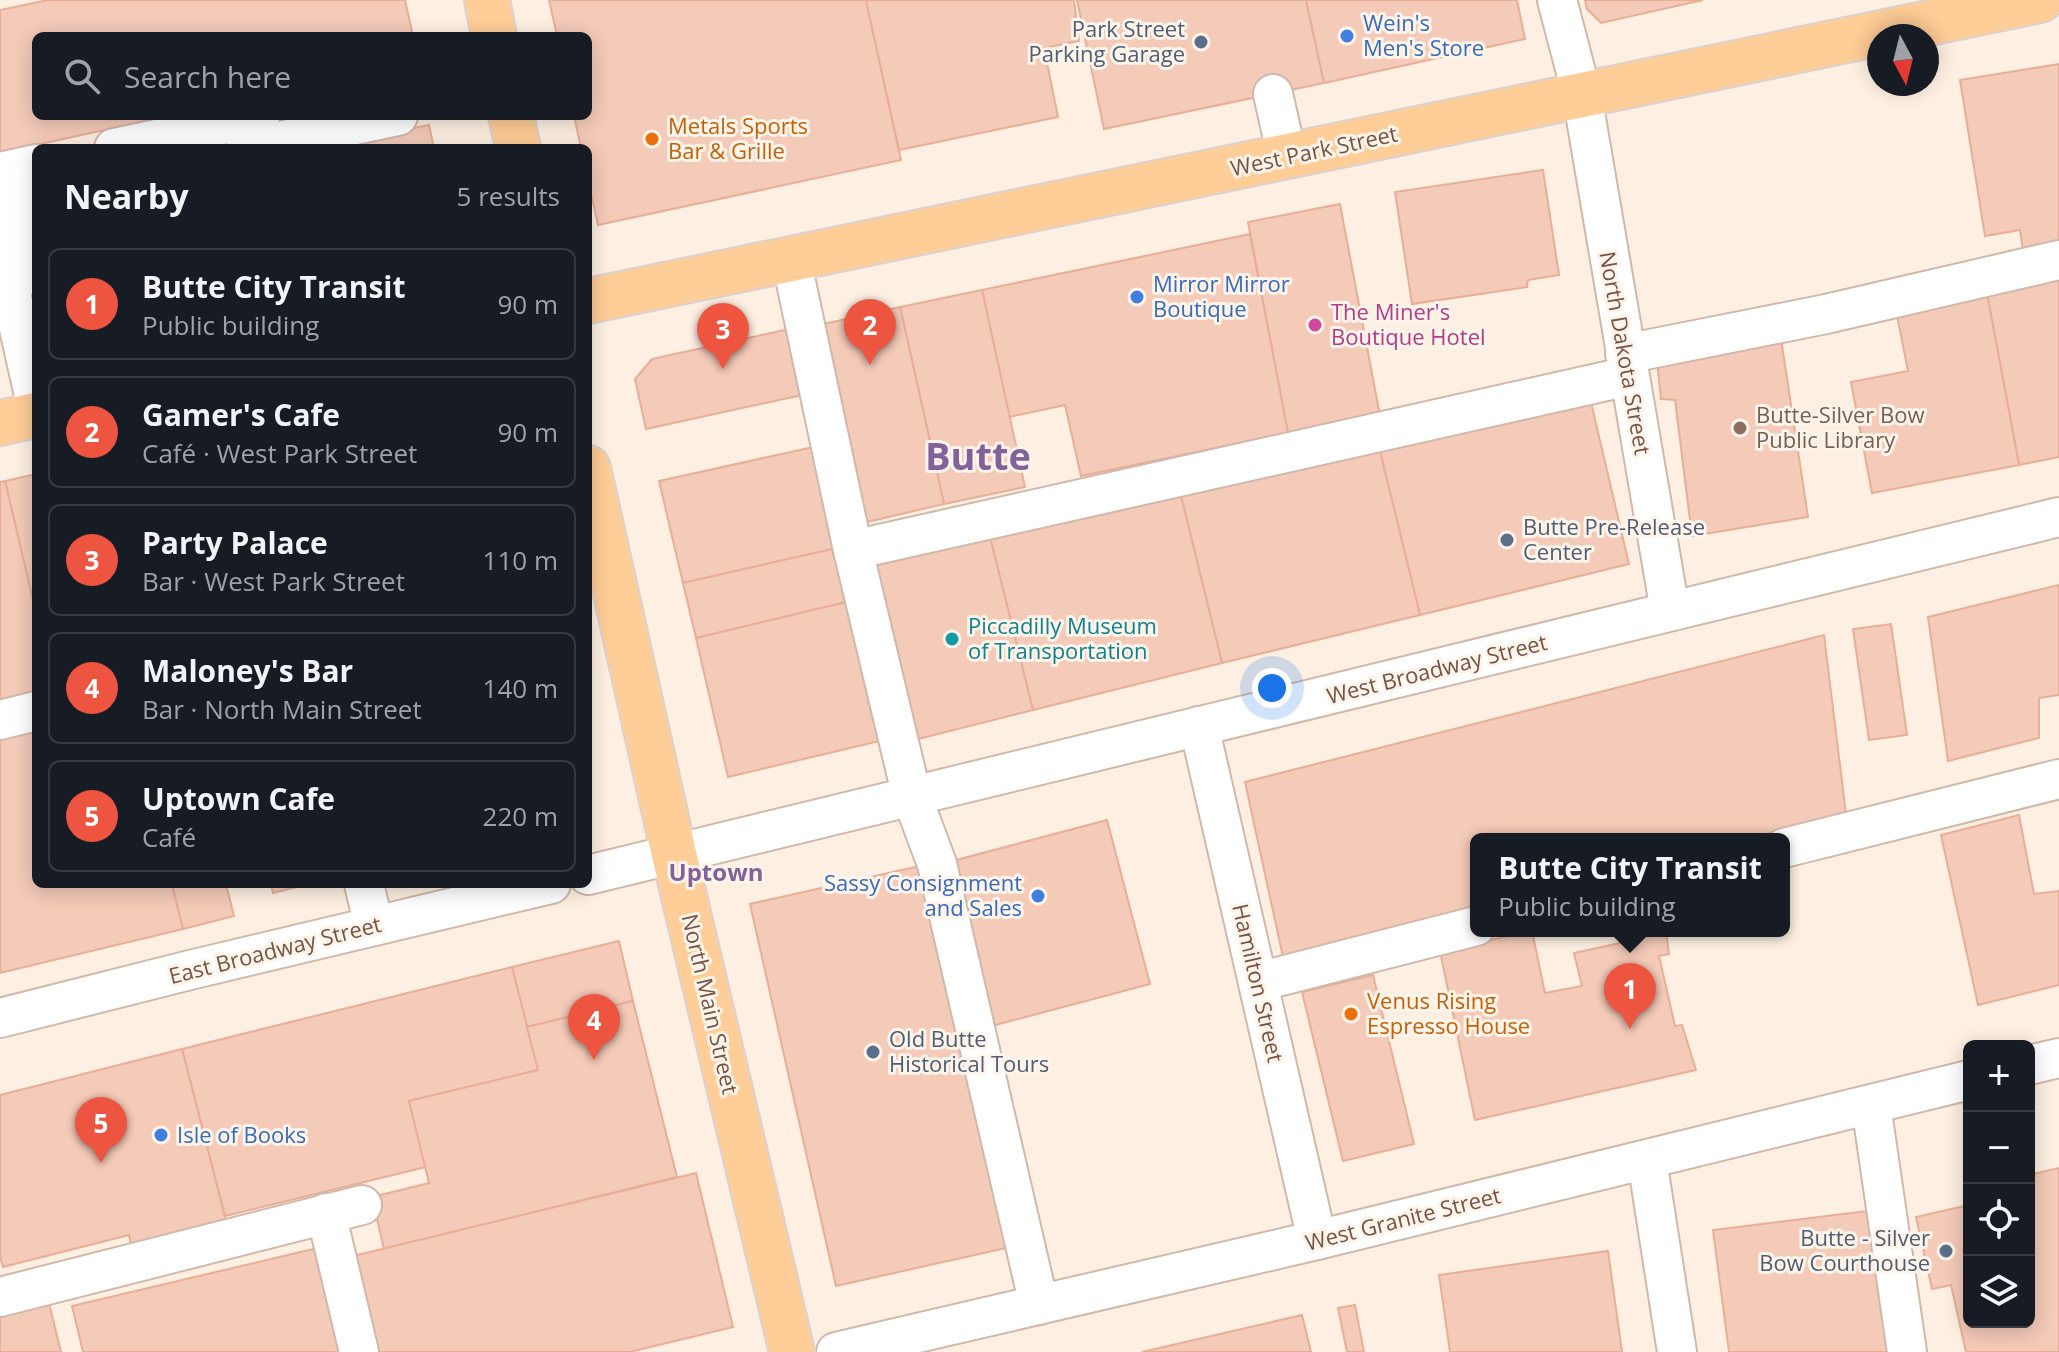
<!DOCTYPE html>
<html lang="en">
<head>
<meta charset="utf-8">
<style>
  body { margin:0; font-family:"Open Sans",sans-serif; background:#242831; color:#f1f3f6 }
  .controls { position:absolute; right:24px; bottom:24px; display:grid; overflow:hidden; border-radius:12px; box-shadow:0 4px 20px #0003 }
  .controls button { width:72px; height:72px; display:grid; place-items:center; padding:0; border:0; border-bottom:2px solid #363941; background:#171b24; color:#f1f3f6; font:40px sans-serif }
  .compass { position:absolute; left:1867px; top:24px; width:72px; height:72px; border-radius:50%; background:#171b24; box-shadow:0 4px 20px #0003; rotate:173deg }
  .you { position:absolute; left:1272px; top:688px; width:28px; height:28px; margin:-20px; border:6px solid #fff; border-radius:50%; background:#1a73e8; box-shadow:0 0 0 12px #1a73e833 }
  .badge { display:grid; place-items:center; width:52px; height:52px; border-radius:50%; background:#ee5541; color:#fff; font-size:26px; font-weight:700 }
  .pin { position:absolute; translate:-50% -66px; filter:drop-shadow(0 2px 4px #0008) }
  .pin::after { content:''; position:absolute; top:42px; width:28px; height:24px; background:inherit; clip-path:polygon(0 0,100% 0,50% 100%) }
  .popup { position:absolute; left:1470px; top:833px; width:320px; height:104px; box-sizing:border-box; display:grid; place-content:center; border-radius:12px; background:#171b24; filter:drop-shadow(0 2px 6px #0005); font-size:26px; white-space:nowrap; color:#9ea1a6 }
  .popup b { font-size:30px; color:#f1f3f6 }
  .popup::after { content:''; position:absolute; left:50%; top:100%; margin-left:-16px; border:16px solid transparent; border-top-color:#171b24 }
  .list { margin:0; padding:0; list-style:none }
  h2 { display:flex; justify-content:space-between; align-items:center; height:104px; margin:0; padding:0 32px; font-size:34px }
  h2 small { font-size:26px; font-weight:400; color:#9ea1a6 }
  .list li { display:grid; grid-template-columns:52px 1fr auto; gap:24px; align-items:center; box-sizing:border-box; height:112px; margin:0 16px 16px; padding:0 16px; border:2px solid #363941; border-radius:12px }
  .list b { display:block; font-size:30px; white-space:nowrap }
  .list p { margin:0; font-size:26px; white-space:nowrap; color:#9ea1a6 }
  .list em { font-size:26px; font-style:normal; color:#9ea1a6 }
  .icon { flex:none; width:44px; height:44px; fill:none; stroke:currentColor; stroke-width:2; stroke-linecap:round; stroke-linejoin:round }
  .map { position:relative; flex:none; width:2059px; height:1352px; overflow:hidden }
  .search { position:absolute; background:#171b24; box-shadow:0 4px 20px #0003; left:32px; top:32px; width:560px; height:88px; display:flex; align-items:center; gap:20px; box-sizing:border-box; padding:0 28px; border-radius:12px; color:#9ea1a6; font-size:30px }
  .panel { position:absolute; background:#171b24; box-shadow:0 4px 20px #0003; left:32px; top:144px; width:560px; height:744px; border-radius:12px }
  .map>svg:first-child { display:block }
</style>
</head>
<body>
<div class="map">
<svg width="2059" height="1352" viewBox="0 0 2059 1352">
  <rect width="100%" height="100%" fill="#fdf0e2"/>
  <g fill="#f4cab8" stroke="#e8ae98" stroke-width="2">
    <path d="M48,0H405L413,36H36V116H168L0,153V10Z"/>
    <path d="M549,0H866L901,160L598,225L588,180V148H581L574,116H588V36H557Z"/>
    <path d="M870,0H1074L1079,41L1044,48L1058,117L899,150L866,1Z"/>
    <path d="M1077,0H1306L1324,83L1104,129Z"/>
    <path d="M1306,0H1517L1525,39L1324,83Z"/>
    <path d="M1585,0H1703L1601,23L1587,9Z"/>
    <path d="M2059,64V251L2024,257L2020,230L1985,236L1960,80Z"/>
    <path d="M270,116H325L273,127Z"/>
    <path d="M429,125L434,148H316Z"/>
    <path d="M1543,170L1559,275L1528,280L1527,287L1412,304L1395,192Z"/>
    <path d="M1340,204L1380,416L1288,433L1248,222Z"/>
    <path d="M1250,234L1288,433L1081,476L1065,405L1009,417L982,290Z"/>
    <path d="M2059,275V457L2019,465L1986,288Z"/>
    <path d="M1986,288L2019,465L1872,493L1851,382L1908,371L1895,305Z"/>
    <path d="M982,290L1025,487L944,504L900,307Z"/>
    <path d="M900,307L944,504L854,525L810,327Z"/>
    <path d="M794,328L807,394L646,429L635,379L652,359Z"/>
    <path d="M1780,332L1808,517L1692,536L1675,400L1661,399L1657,361Z"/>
    <path d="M1589,394L1629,564L1420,615L1378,443Z"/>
    <path d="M1378,443L1420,615L1222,663L1180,492Z"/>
    <path d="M818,446L841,547L683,583L659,481Z"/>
    <path d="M36,474V613L5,481Z"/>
    <path d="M5,481L36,613V699L0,708V482Z"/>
    <path d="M1180,492L1222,663L1033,710L990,537Z"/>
    <path d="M990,537L1033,710L914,740L871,567Z"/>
    <path d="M841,547L855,600L696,638L683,583Z"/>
    <path d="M2059,585V695L2039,698V738L1948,761L1928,617Z"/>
    <path d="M855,600L888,739L728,777L696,638Z"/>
    <path d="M1891,624L1907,735L1869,740L1853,629Z"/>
    <path d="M1824,635L1846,814L1746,839H1476V908L1283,957L1245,782Z"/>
    <path d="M36,730V884H172L183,929L0,973V739Z"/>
    <path d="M2019,815L2034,894L2059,891V985L1978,1005L1941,835Z"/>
    <path d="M1107,820L1150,984L988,1027L945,863Z"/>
    <path d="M929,864L1015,1246L836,1286L750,904Z"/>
    <path d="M172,884H226L234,916L183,929Z"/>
    <path d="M271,884H309L273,893Z"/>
    <path d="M1532,931L1545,993L1582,986L1574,953L1624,942L1621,931H1666L1669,954L1659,956L1675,1026L1682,1025L1696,1070L1475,1120L1440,951Z"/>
    <path d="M619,941L633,1001L527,1027L512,967Z"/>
    <path d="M512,967L538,1070L409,1101L426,1167L225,1216L182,1049Z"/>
    <path d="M1373,975L1414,1144L1343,1161L1302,992Z"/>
    <path d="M633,1001L677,1177L384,1249L372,1197L429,1183L409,1101L538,1070L527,1027Z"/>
    <path d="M182,1049L227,1225L132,1249L129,1235L3,1267L0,1256V1095Z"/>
    <path d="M2059,1168V1352H1966L1951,1285L1932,1289L1916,1217L1969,1205V1322H2029V1175Z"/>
    <path d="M696,1173L733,1327L630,1352H368L345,1258Z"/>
    <path d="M1875,1210L1893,1352H1729L1713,1230Z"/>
    <path d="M326,1246L351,1352H83L72,1306Z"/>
    <path d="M1608,1251L1622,1352H1450L1439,1275Z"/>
    <path d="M49,1303L61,1352H0V1314Z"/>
    <path d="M1355,1305L1364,1352H1347L1338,1308Z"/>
    <path d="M1302,1315L1311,1352H1142Z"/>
  </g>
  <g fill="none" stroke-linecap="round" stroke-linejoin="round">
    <defs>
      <g id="minor">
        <path d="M1557,0L1582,95L1670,611"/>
        <path d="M1273,94L1287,156"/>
        <path d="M114,148L260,117"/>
        <path d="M246,148L398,116"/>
        <path d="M0,172L36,164"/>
        <path d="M0,244L36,404"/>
        <path d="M791,259L853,550L912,797L937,864L1039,1305"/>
        <path d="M28,276L11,197L36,192"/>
        <path d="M1625,354L1826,314L2059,260"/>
        <path d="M853,550L1629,376"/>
        <path d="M0,720L36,711"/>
        <path d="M1199,726L1317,1240"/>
        <path d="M1784,848L2059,779"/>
        <path d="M588,875L2059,517"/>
        <path d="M364,884L374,926"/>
        <path d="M1258,982L1476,926"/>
        <path d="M0,1018L190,970L551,884"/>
        <path d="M2029,1065L2059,1058"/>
        <path d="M1871,1105L1907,1352"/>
        <path d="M1647,1160L1677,1352"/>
        <path d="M326,1213L359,1352"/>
        <path d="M0,1297L362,1205"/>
        <path d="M836,1352L1317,1240L1969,1080"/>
      </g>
      <g id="major">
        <path d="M487,0L494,36"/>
        <path d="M511,116L518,148"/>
        <path d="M588,301L2040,0"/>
        <path d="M0,423L36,415"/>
        <path d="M588,468L674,854L792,1352"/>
      </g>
    </defs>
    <use href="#minor" stroke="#d1b8ab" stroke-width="42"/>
    <use href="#major" stroke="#dbd2cf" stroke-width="48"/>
    <use href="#minor" stroke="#fff" stroke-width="38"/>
    <use href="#major" stroke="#ffcd97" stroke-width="44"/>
  </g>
  <g fill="#3f7fe0" stroke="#fff4e9" stroke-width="3">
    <circle cx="1347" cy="36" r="8"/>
    <circle cx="1137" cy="297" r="8"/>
    <circle cx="1038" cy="896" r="8"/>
    <circle cx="161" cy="1135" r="8"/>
  </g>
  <g fill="#5c6f8a" stroke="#fff4e9" stroke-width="3">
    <circle cx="1201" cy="42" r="8"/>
    <circle cx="1507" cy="540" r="8"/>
    <circle cx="873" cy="1052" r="8"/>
    <circle cx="1946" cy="1251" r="8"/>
  </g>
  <g fill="#e8710a" stroke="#fff4e9" stroke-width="3">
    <circle cx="652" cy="139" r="8"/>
    <circle cx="1351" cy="1014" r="8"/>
  </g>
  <circle fill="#d1479c" stroke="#fff4e9" stroke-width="3" cx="1315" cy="325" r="8"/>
  <circle fill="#8d6e63" stroke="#fff4e9" stroke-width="3" cx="1740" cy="428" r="8"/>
  <circle fill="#0f9aa8" stroke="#fff4e9" stroke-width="3" cx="952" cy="639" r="8"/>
  <g text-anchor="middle" stroke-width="6" stroke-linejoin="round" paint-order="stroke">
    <g font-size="22" fill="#366cbe" stroke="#fff4e9" text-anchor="start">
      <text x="1363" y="31">Wein's<tspan x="1363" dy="25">Men's Store</tspan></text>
      <text x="1153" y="292">Mirror Mirror<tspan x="1153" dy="25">Boutique</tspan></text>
      <text x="1022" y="891" text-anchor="end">Sassy Consignment<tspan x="1022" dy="25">and Sales</tspan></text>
      <text x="177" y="1143">Isle of Books</text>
    </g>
    <g font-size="22" fill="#4e5e75" stroke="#fff4e9" text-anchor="end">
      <text x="1185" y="37">Park Street<tspan x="1185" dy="25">Parking Garage</tspan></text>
      <text x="1523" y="535" text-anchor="start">Butte Pre-Release<tspan x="1523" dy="25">Center</tspan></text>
      <text x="889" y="1047" text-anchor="start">Old Butte<tspan x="889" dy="25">Historical Tours</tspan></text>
      <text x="1930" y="1246">Butte - Silver<tspan x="1930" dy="25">Bow Courthouse</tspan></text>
    </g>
    <g font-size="22" fill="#c56008" stroke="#fff4e9" text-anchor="start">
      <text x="668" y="134">Metals Sports<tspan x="668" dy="25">Bar &amp; Grille</tspan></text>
      <text x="1367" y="1009">Venus Rising<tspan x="1367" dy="25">Espresso House</tspan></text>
    </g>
    <g font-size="22" fill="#765347" stroke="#fff4e9">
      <text transform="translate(1314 151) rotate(-12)" y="8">West Park Street</text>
      <text transform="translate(1625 353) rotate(80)" y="8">North Dakota Street</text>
      <text transform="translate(1437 669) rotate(-14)" y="8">West Broadway Street</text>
      <text transform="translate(275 950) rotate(-14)" y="8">East Broadway Street</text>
      <text transform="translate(1258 983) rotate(77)" y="8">Hamilton Street</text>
      <text transform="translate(710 1004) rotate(77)" y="8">North Main Street</text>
      <text transform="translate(1403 1219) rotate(-14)" y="8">West Granite Street</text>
    </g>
    <g font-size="22" fill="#b23c85" stroke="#fff4e9" text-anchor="start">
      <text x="1331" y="320">The Miner's<tspan x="1331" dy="25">Boutique Hotel</tspan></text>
    </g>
    <g font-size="22" fill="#785e54" stroke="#fff4e9" text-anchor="start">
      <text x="1756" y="423">Butte-Silver Bow<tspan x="1756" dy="25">Public Library</tspan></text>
    </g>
    <g font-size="22" fill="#0d838f" stroke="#fff4e9" text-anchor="start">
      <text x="968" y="634">Piccadilly Museum<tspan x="968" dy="25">of Transportation</tspan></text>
    </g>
    <g font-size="24" font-weight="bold" fill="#81629a" stroke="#fff4e9">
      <text x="716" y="881">Uptown</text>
    </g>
    <g font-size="38" font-weight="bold" fill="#81629a" stroke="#fff4e9">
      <text x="978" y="470">Butte</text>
    </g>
  </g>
</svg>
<div class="controls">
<button>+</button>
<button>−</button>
<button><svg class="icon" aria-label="locate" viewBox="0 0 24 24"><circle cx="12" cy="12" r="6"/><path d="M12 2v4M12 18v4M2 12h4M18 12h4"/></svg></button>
<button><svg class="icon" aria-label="layers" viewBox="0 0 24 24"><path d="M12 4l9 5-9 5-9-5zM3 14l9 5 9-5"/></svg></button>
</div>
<svg class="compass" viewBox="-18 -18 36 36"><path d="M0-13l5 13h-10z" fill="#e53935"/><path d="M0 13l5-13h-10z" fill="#9ea1a6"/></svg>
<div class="you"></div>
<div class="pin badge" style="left:1630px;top:1029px">1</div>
<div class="popup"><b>Butte City Transit</b>Public building</div>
<div class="pin badge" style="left:870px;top:365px">2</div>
<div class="pin badge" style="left:723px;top:369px">3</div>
<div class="pin badge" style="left:594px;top:1060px">4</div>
<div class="pin badge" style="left:101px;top:1163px">5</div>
<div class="search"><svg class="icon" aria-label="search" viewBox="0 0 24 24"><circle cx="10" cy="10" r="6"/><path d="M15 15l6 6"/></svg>Search here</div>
<section class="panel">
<h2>Nearby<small>5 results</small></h2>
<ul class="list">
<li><span class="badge">1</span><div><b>Butte City Transit</b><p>Public building</p></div><em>90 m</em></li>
<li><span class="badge">2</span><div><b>Gamer's Cafe</b><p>Café · West Park Street</p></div><em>90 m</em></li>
<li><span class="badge">3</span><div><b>Party Palace</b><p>Bar · West Park Street</p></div><em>110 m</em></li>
<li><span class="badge">4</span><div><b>Maloney's Bar</b><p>Bar · North Main Street</p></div><em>140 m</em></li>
<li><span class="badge">5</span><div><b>Uptown Cafe</b><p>Café</p></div><em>220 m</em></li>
</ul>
</section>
</div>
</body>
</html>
